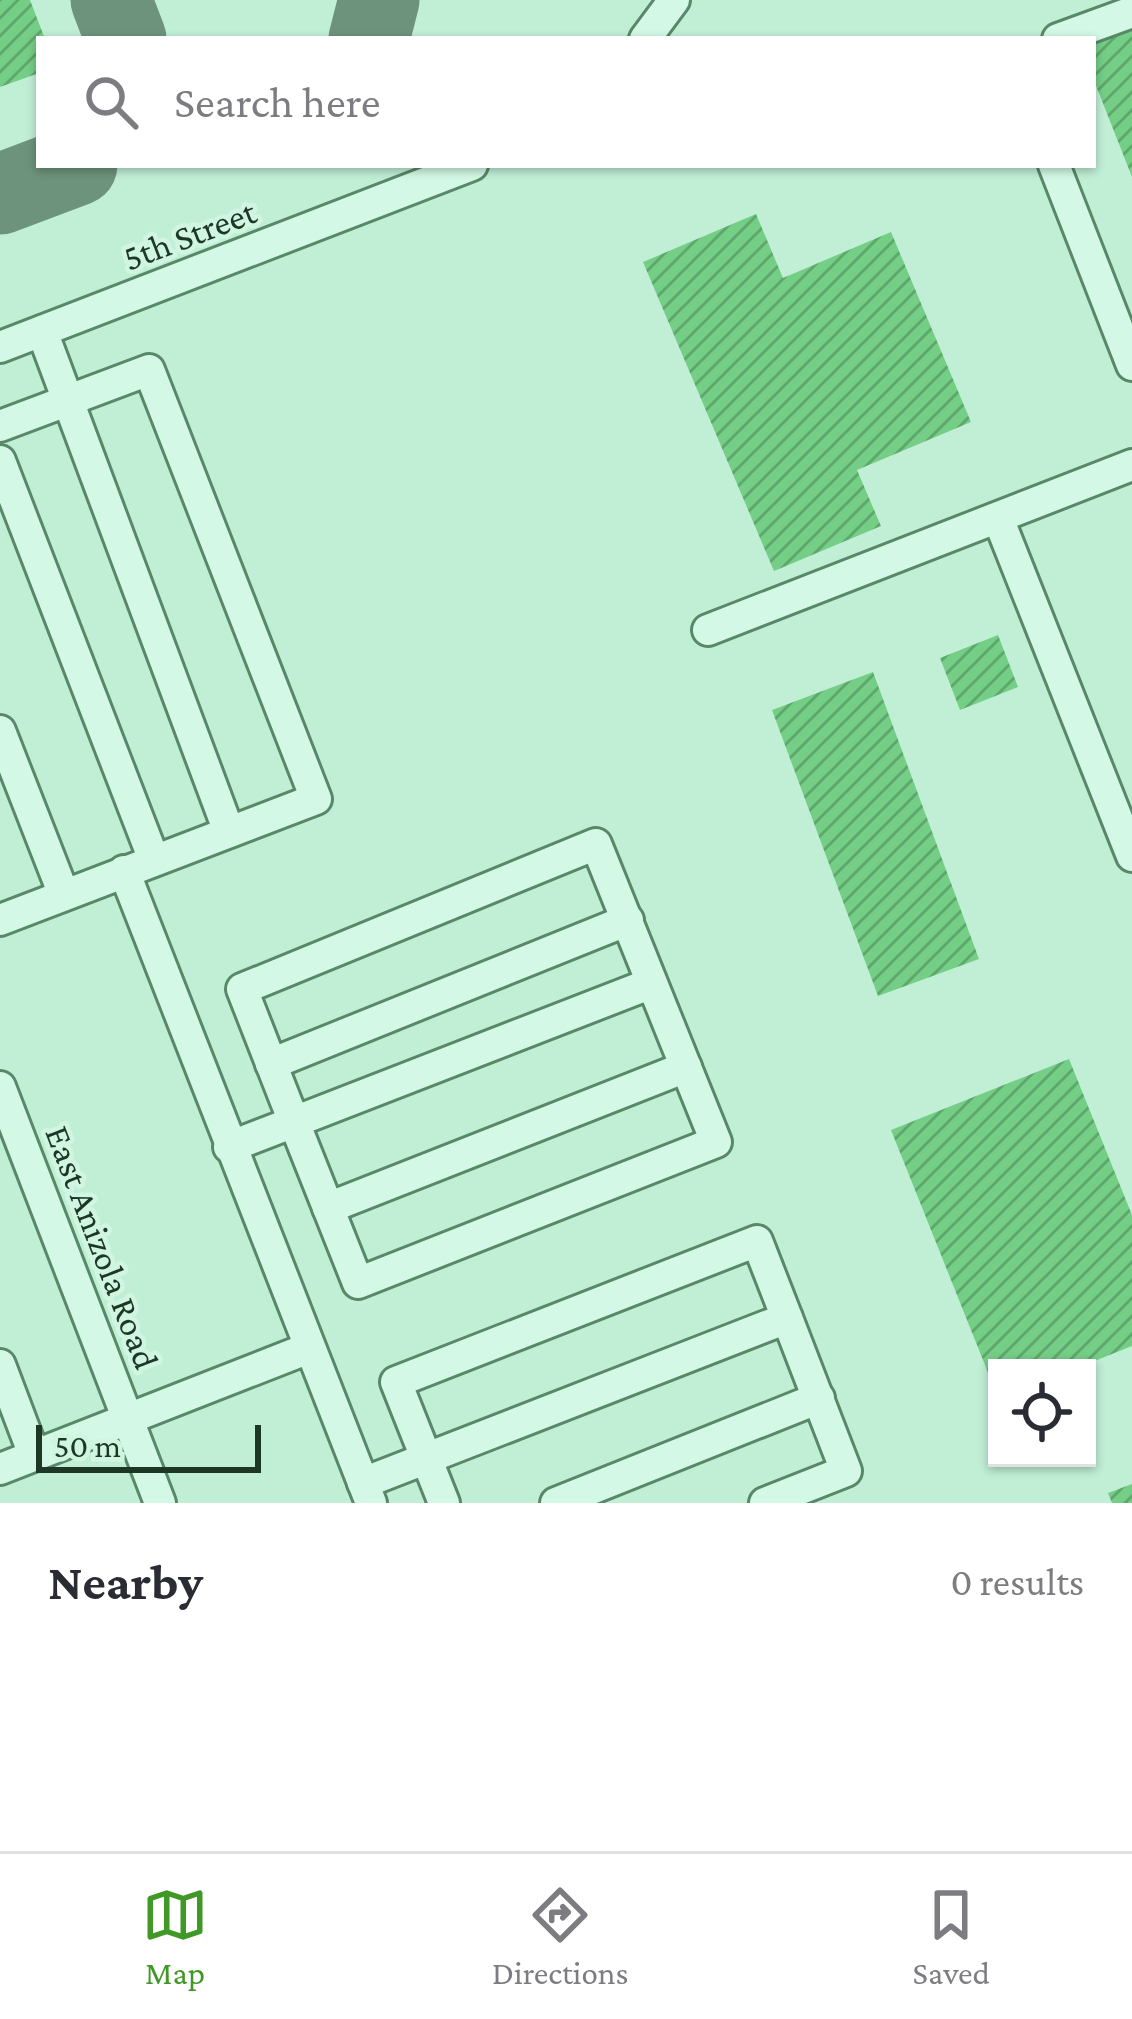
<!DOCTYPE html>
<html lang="en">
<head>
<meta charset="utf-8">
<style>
  body { margin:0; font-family:"Crimson Pro",serif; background:#f7f7f7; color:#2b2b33 }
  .controls { position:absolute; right:36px; bottom:36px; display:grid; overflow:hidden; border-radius:0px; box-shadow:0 3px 9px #0004 }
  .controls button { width:108px; height:108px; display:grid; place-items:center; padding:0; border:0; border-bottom:3px solid #e1e1e2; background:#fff; color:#2b2b33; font:60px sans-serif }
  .scale { position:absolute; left:36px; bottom:30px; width:225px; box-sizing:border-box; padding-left:12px; border:6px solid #1c3723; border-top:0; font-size:33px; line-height:42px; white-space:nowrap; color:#1c3723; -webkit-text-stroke:9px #d0f6e2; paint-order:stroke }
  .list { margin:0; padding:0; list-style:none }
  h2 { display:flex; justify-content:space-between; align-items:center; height:156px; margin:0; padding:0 48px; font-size:51px }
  h2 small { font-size:39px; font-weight:400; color:#7c7c81 }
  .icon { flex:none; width:66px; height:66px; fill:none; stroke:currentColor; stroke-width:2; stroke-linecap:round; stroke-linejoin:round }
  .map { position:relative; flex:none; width:1132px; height:1503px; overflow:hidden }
  .search { position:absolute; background:#fff; box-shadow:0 3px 9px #0004; left:36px; right:36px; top:36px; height:132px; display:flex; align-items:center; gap:30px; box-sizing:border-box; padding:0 42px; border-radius:0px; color:#7c7c81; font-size:45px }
  .sheet { height:348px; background:#fff }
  nav { display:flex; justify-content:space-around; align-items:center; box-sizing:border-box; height:168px; border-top:3px solid #e1e1e2; background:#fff; font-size:33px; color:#7c7c81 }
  nav a { display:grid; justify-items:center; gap:6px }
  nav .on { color:#409926 }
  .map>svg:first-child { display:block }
</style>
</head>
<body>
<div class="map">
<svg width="1132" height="1503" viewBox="0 0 1132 1503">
  <defs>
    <pattern id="building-hatch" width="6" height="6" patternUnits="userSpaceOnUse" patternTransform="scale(3)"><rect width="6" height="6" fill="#75ce86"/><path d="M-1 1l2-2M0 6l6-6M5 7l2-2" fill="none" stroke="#5fa86d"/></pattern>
  </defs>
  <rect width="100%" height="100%" fill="#c0efd6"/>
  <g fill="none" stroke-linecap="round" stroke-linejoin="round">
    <g stroke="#6e937c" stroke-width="81">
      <path d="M111,0L126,39"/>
      <path d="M369,39L379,0"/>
      <path d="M0,194L77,165"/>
    </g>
  </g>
  <g fill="url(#building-hatch)">
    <path d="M0,0H30L45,39H39V73L0,87Z"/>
    <path d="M1132,30V177L1093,78V45Z"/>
    <path d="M756,214L783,278L891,232L971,422L857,470L881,526L774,571L643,262Z"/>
    <path d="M998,635L1018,687L960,710L940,658Z"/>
    <path d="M873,672L979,959L878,996L772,710Z"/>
    <path d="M1069,1059L1132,1215V1346L1077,1368H997V1395L891,1130Z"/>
    <path d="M1132,1484V1503H1112L1108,1493Z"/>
  </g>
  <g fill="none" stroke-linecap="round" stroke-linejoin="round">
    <defs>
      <g id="minor">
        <path d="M645,39L674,0"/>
        <path d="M1058,39L1132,12"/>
        <path d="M1054,165L1132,365"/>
        <path d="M42,331L229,832"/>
        <path d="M0,347L472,165"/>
        <path d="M0,426L149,370L316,799L0,920"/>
        <path d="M0,461L154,860"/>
        <path d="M998,518L1132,856"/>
        <path d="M708,630L1132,465"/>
        <path d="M0,731L64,895"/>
        <path d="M124,871L371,1503"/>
        <path d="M271,1064L628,920"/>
        <path d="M0,1087L160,1503"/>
        <path d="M229,1147L294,1122L358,1283L716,1142L596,844L242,989L294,1122L652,983"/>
        <path d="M328,1208L686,1067"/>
        <path d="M0,1365L34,1455"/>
        <path d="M0,1469L309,1348"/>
        <path d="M363,1483L787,1318L757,1241L396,1382L444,1503"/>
        <path d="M556,1503L819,1398"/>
        <path d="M765,1503L846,1471L787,1318"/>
      </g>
    </defs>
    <use href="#minor" stroke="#588867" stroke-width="36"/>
    <use href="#minor" stroke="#d3f9e6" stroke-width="30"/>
  </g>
  <g text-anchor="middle" stroke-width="9" stroke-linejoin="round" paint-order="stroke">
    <g font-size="36" fill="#1c3723" stroke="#d0f6e2">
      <text transform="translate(189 234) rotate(-21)" y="13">5th Street</text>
      <text transform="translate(103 1247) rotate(69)" y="13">East Anizola Road</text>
    </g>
  </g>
</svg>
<div class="controls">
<button><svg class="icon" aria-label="locate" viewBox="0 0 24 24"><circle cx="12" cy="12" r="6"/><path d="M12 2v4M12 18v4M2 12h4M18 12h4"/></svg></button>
</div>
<div class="scale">50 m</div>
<div class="search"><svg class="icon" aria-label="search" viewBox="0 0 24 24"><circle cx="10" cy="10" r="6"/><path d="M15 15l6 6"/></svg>Search here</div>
</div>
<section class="sheet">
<h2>Nearby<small>0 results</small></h2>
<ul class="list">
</ul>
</section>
<nav>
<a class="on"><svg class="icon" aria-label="map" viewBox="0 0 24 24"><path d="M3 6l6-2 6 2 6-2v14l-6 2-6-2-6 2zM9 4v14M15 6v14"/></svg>Map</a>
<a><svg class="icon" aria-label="directions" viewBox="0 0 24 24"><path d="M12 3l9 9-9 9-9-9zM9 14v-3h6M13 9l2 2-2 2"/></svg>Directions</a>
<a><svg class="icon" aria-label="saved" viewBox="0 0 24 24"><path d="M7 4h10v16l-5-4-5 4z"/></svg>Saved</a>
</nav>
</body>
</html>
